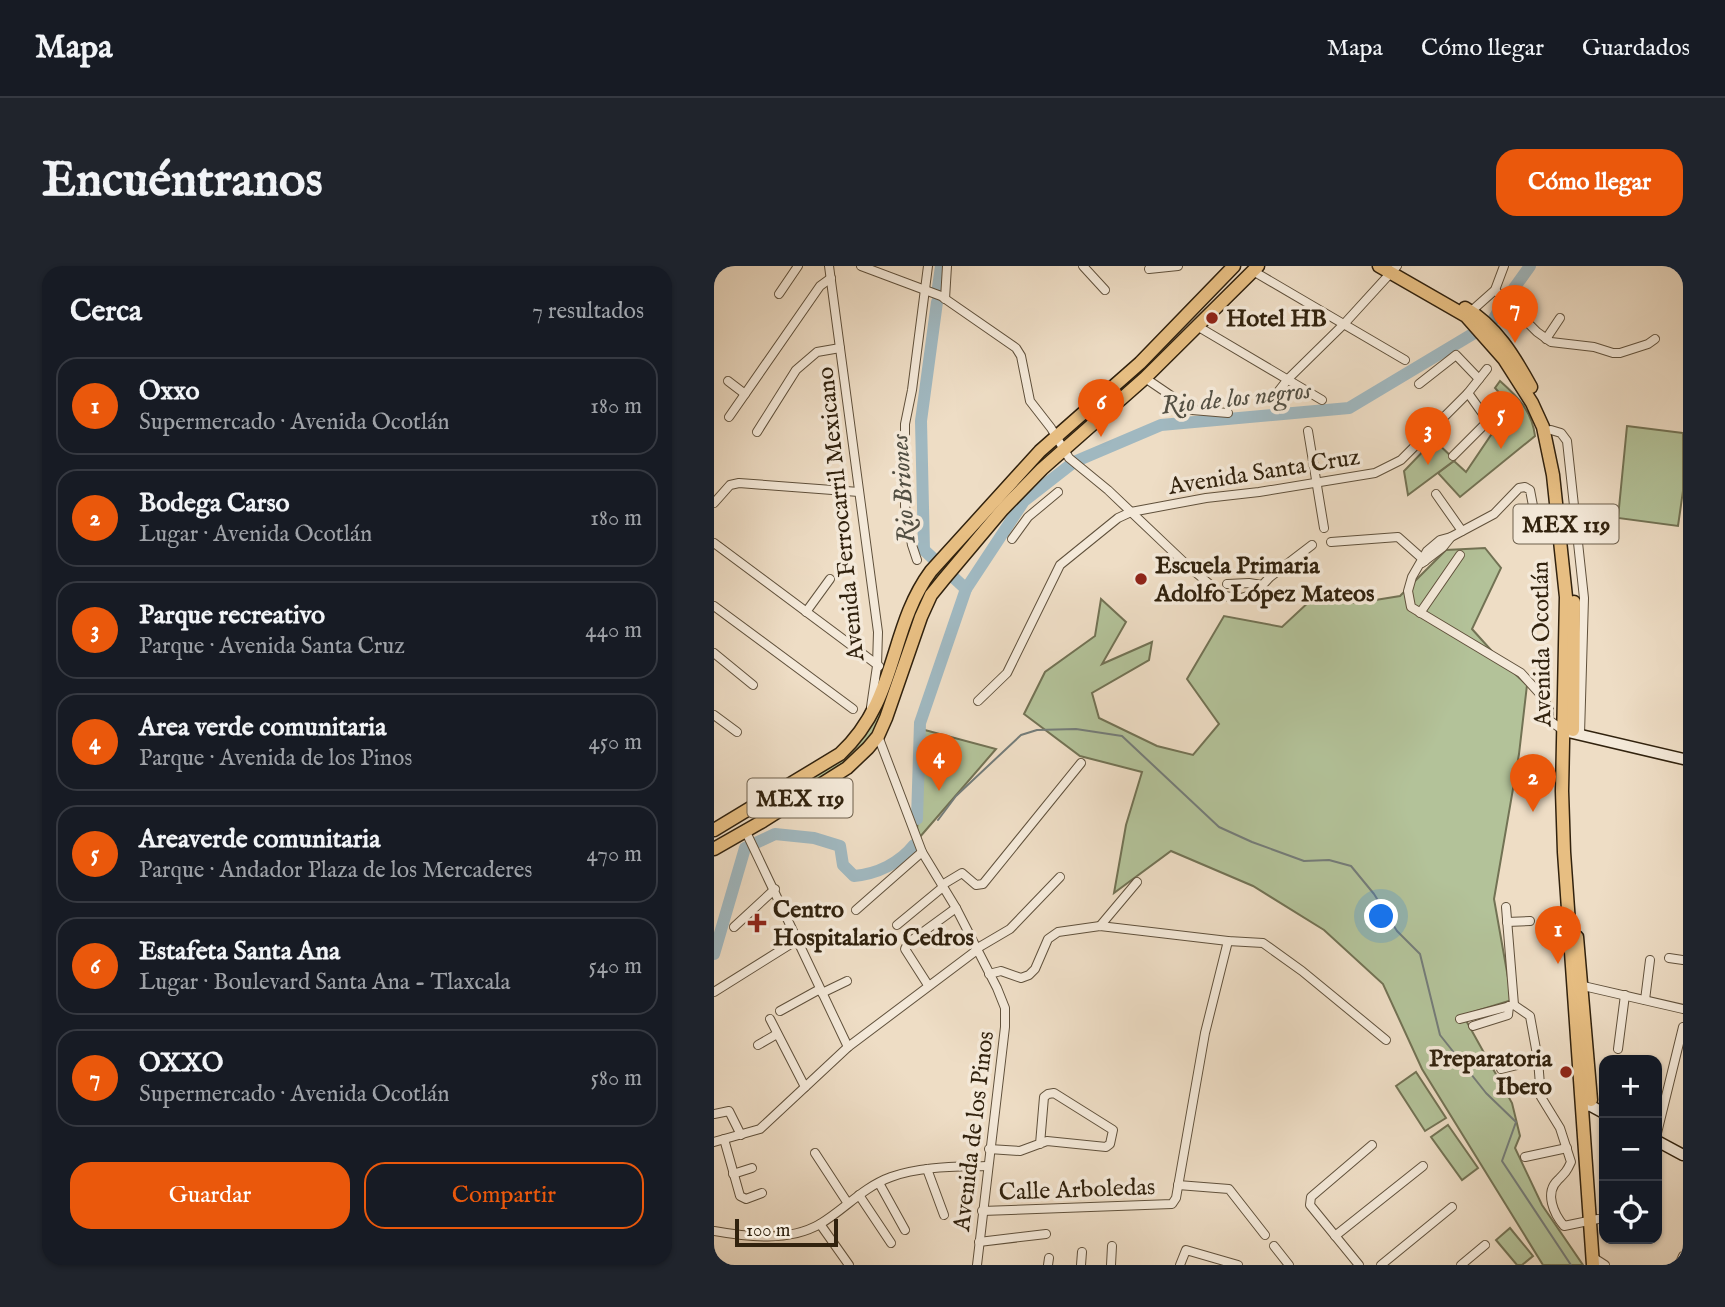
<!DOCTYPE html>
<html lang="es">
<head>
<meta charset="utf-8">
<style>
  body { margin:0; font-family:"IM FELL English",serif; background:#20242c; color:#f1f3f6 }
  .controls { position:absolute; right:21px; bottom:21px; display:grid; overflow:hidden; border-radius:14px; box-shadow:0 2px 5px #0004 }
  .controls button { width:63px; height:63px; display:grid; place-items:center; padding:0; border:0; border-bottom:2px solid #363941; background:#171b24; color:#f1f3f6; font:35px sans-serif }
  .scale { position:absolute; left:21px; bottom:18px; width:103px; box-sizing:border-box; padding-left:7px; border:4px solid #31220e; border-top:0; font-size:19px; line-height:24px; white-space:nowrap; color:#31220e; -webkit-text-stroke:5px #f4e9d9; paint-order:stroke }
  .you { position:absolute; left:668px; top:651px; width:24px; height:24px; margin:-18px; border:5px solid #fff; border-radius:50%; background:#1a73e8; box-shadow:0 0 0 10px #1a73e833 }
  .badge { display:grid; place-items:center; width:46px; height:46px; border-radius:50%; background:#ea580c; color:#fff; font-size:23px; font-weight:700 }
  .pin { position:absolute; translate:-50% -58px; filter:drop-shadow(0 2px 4px #0008) }
  .pin::after { content:''; position:absolute; top:37px; width:24px; height:21px; background:inherit; clip-path:polygon(0 0,100% 0,50% 100%) }
  .list { margin:0; padding:0; list-style:none }
  h2 { display:flex; justify-content:space-between; align-items:center; height:91px; margin:0; padding:0 28px; font-size:30px }
  h2 small { font-size:23px; font-weight:400; color:#9ea1a6 }
  .list li { display:grid; grid-template-columns:46px 1fr auto; gap:21px; align-items:center; box-sizing:border-box; height:98px; margin:0 14px 14px; padding:0 14px; border:2px solid #363941; border-radius:21px }
  .list b { display:block; font-size:26px; white-space:nowrap }
  .list p { margin:0; font-size:23px; white-space:nowrap; color:#9ea1a6 }
  .list em { font-size:23px; font-style:normal; color:#9ea1a6 }
  .actions { display:flex; gap:14px; padding:21px 28px }
  .actions a { flex:1; padding:16px 0; border:2px solid #ea580c; border-radius:21px; text-align:center; font-size:24px; color:#ea580c }
  .actions .main { background:#ea580c; color:#fff }
  .icon { flex:none; width:38px; height:38px; fill:none; stroke:currentColor; stroke-width:2; stroke-linecap:round; stroke-linejoin:round }
  .map { position:relative; flex:none; width:969px; height:999px; overflow:hidden; border-radius:21px }
  header { display:flex; align-items:center; gap:42px; box-sizing:border-box; height:98px; padding:0 35px; background:#171b24; border-bottom:2px solid #363941 }
  header strong { font-size:33px }
  nav { display:flex; gap:38px; margin-inline-start:auto; font-size:24px }
  .intro { display:flex; align-items:center; justify-content:space-between; box-sizing:border-box; height:168px; padding:0 42px }
  h1 { margin:0; font-size:49px }
  .button { padding:18px 32px; border-radius:21px; background:#ea580c; color:#fff; font-size:24px; font-weight:700 }
  main { display:flex; gap:42px; padding:0 42px }
  aside { flex:1; background:#171b24; border-radius:21px; box-shadow:0 2px 5px #0004 }
  .map>svg:first-child { display:block }
</style>
</head>
<body>
<header>
<strong>Mapa</strong>
<nav><a>Mapa</a><a>Cómo llegar</a><a>Guardados</a></nav>
</header>
<div class="intro"><h1>Encuéntranos</h1><a class="button">Cómo llegar</a></div>
<main>
<aside>
<h2>Cerca<small>7 resultados</small></h2>
<ul class="list">
<li><span class="badge">1</span><div><b>Oxxo</b><p>Supermercado · Avenida Ocotlán</p></div><em>180 m</em></li>
<li><span class="badge">2</span><div><b>Bodega Carso</b><p>Lugar · Avenida Ocotlán</p></div><em>180 m</em></li>
<li><span class="badge">3</span><div><b>Parque recreativo</b><p>Parque · Avenida Santa Cruz</p></div><em>440 m</em></li>
<li><span class="badge">4</span><div><b>Area verde comunitaria</b><p>Parque · Avenida de los Pinos</p></div><em>450 m</em></li>
<li><span class="badge">5</span><div><b>Areaverde comunitaria</b><p>Parque · Andador Plaza de los Mercaderes</p></div><em>470 m</em></li>
<li><span class="badge">6</span><div><b>Estafeta Santa Ana</b><p>Lugar · Boulevard Santa Ana - Tlaxcala</p></div><em>540 m</em></li>
<li><span class="badge">7</span><div><b>OXXO</b><p>Supermercado · Avenida Ocotlán</p></div><em>580 m</em></li>
</ul>
<div class="actions"><a class="main">Guardar</a><a>Compartir</a></div>
</aside>
<div class="map">
<svg width="969" height="999" viewBox="0 0 969 999">
  <rect width="100%" height="100%" fill="#eeddc5"/>
  <filter id="stains"><feTurbulence type="fractalNoise" baseFrequency=".00286" numOctaves="4"/><feColorMatrix values="0 0 0 0 .2 0 0 0 0 .09 0 0 0 0 .02 0 0 0 .5 -.17"/></filter>
  <radialGradient id="worn" r=".72"><stop offset=".6" stop-color="#630" stop-opacity="0"/><stop offset="1" stop-color="#630" stop-opacity=".3"/></radialGradient>
  <g fill="#b3c299" stroke="#727254" stroke-width="2">
    <path d="M786,115C804,131 818,145 821,170L746,231L724,207L740,195L752,206L777,169L804,148L781,122Z"/>
    <path d="M913,160L969,167V225L964,260L904,252Z"/>
    <path d="M720,174L741,194L694,229L690,205Z"/>
    <path d="M260,257L270,265L221,322L160,468L130,499L49,552L45,543L143,474L199,339Z"/>
    <path d="M771,282L787,302L758,363L785,393L813,419L805,488L780,633L798,734L749,749L798,837L806,870L801,882L828,939L869,999H829L708,803L669,718L610,664L539,620L457,585L400,627L412,559L428,506L366,490L310,448L331,406L381,370L387,333L412,356L388,398L438,376L435,394L378,427L385,452L443,480L479,489L505,458L473,413L510,350L568,361L598,333L643,337L686,330L732,284Z"/>
    <path d="M207,463L282,483L205,572L203,567Z"/>
    <path d="M702,806L732,852L711,865L682,820Z"/>
    <path d="M734,859L764,902L748,914L717,871Z"/>
    <path d="M796,962L819,990L808,999H803L782,974Z"/>
  </g>
  <g fill="none" stroke-linecap="round" stroke-linejoin="round">
    <path stroke="#747c79" stroke-width="2" d="M224,554L242,530L307,469L323,464L362,463L408,470L505,561L538,576L590,595L615,594L637,600L660,628L683,665L706,688L726,769L772,827L802,856L788,895L857,999"/>
    <g stroke="#a0b8c0" stroke-width="12">
      <path d="M224,21L227,0"/>
      <path d="M793,32L816,0"/>
      <path d="M252,323L310,235L360,196L447,159L635,142L777,57L789,38"/>
      <path d="M203,553L206,457L252,323L210,284L207,155L223,36"/>
      <path d="M0,688L31,582L61,568L100,572L126,580L129,599L140,610C163,608 186,597 200,579"/>
    </g>
    <defs>
      <g id="street">
        <path d="M115,0L164,366L163,400L157,441"/>
        <path d="M147,0L227,30L302,82L307,90L316,135L337,162L355,192L394,224L475,301L510,330L527,332L540,328L556,311L598,279"/>
        <path d="M369,0L391,24"/>
        <path d="M435,3L464,0"/>
        <path d="M539,5L691,94"/>
        <path d="M781,24L823,66L837,76L880,81L899,87H906L934,78L941,73"/>
        <path d="M65,28L84,0"/>
        <path d="M231,33L233,0"/>
        <path d="M754,48L781,24L790,0"/>
        <path d="M483,60L608,134"/>
        <path d="M832,73L846,52"/>
        <path d="M431,112L478,144L514,147"/>
        <path d="M14,115L31,128"/>
        <path d="M705,118L742,89L765,113"/>
        <path d="M560,131L574,113L630,58L683,0"/>
        <path d="M15,151L106,20L117,12"/>
        <path d="M837,164L847,167L853,175L870,332L866,468"/>
        <path d="M594,165L610,262"/>
        <path d="M43,166L82,104L103,86L126,82"/>
        <path d="M739,190L774,155L754,127"/>
        <path d="M722,228L748,265"/>
        <path d="M0,237L16,219L25,217L145,226"/>
        <path d="M824,266L816,224L811,221L805,222L780,248L737,271L726,274L713,285L698,311L694,325L697,341L807,407L826,428L835,442V454L850,465"/>
        <path d="M298,273L314,251L344,226"/>
        <path d="M617,276L684,271L711,295"/>
        <path d="M0,277L165,400"/>
        <path d="M203,294L198,279L191,240V158L198,124L214,0"/>
        <path d="M708,297L729,281L737,271"/>
        <path d="M513,318L535,317L548,319"/>
        <path d="M0,340L139,443"/>
        <path d="M92,346L116,313"/>
        <path d="M706,347L746,289"/>
        <path d="M0,387L39,419"/>
        <path d="M264,435L293,407L346,299L404,252L417,246L492,232L545,226L661,207L687,194L754,127L773,103"/>
        <path d="M0,449L23,466"/>
        <path d="M164,470L208,586L242,642L283,722L291,742V761L263,999"/>
        <path d="M32,566L134,781"/>
        <path d="M228,619L248,607L262,619L269,618L367,497"/>
        <path d="M792,641L800,739"/>
        <path d="M142,644L208,586"/>
        <path d="M793,656L816,655"/>
        <path d="M183,659L229,621"/>
        <path d="M386,660L423,616"/>
        <path d="M20,661L61,623"/>
        <path d="M262,683L296,663L346,611"/>
        <path d="M955,692L969,694"/>
        <path d="M275,708L287,705L307,712L315,709L321,703L334,673L344,666L386,660L514,675L549,677L588,705L672,774"/>
        <path d="M214,719L191,683L194,677L242,642"/>
        <path d="M865,719L969,743"/>
        <path d="M0,726L83,674"/>
        <path d="M108,727L133,715"/>
        <path d="M931,734L936,694"/>
        <path d="M66,745L106,723"/>
        <path d="M56,753L91,821"/>
        <path d="M746,753L800,739L816,750L824,794L787,803"/>
        <path d="M759,760L794,749L795,740"/>
        <path d="M44,779L63,768"/>
        <path d="M904,783L911,729"/>
        <path d="M824,794L827,831L846,862L857,896C853,905 851,907 844,914C830,927 840,948 850,960L884,953"/>
        <path d="M0,848L15,845L27,869"/>
        <path d="M943,867L969,761"/>
        <path d="M10,873L26,930L32,933L48,927"/>
        <path d="M0,876L46,863L134,781L263,684"/>
        <path d="M275,883L306,885L333,875L392,881L396,878L399,864L340,827L334,828L330,831L326,878"/>
        <path d="M101,887L133,936"/>
        <path d="M811,891L853,882"/>
        <path d="M213,903L230,949"/>
        <path d="M19,908L38,902"/>
        <path d="M165,917L191,964"/>
        <path d="M464,919L515,923L551,969"/>
        <path d="M145,929L177,977"/>
        <path d="M268,945L458,938L462,932L491,767L514,675"/>
        <path d="M106,958L135,999"/>
        <path d="M0,965C33,971 75,976 106,958C130,944 149,921 177,911C207,900 242,901 273,900"/>
        <path d="M621,970L709,900"/>
        <path d="M265,976L332,968"/>
        <path d="M560,980L575,999"/>
        <path d="M880,992L891,999"/>
        <path d="M334,999L335,992"/>
        <path d="M367,999L368,986"/>
        <path d="M397,999L398,980"/>
        <path d="M466,999L472,984L524,999"/>
        <path d="M645,999L596,939L597,931L658,879"/>
        <path d="M667,999L738,941"/>
        <path d="M747,999L771,979"/>
        <path d="M965,999L969,990"/>
      </g>
      <g id="secondary">
        <path d="M850,465L969,493"/>
        <path d="M869,839L877,840L890,847"/>
        <path d="M943,875L969,889"/>
      </g>
      <g id="primary">
        <path d="M665,0L752,50L790,93L818,137L829,161L839,209L852,331L848,525L850,586L879,999"/>
        <path d="M751,42C782,60 800,90 817,121"/>
        <path d="M859,464L860,336"/>
        <path d="M0,564L126,488C185,433 174,363 217,305L326,185L426,97L520,0"/>
        <path d="M0,583L49,555L133,502L154,482L164,470L172,452L207,351L217,329L230,313L289,243L328,203L431,112L544,0"/>
        <path d="M863,671L877,834"/>
      </g>
    </defs>
    <use href="#street" stroke="#60513c" stroke-width="10"/>
    <use href="#secondary" stroke="#31220e" stroke-width="13"/>
    <use href="#primary" stroke="#31220e" stroke-width="15"/>
    <use href="#street" stroke="#f4e9d9" stroke-width="8"/>
    <use href="#secondary" stroke="#f4e9d9" stroke-width="10"/>
    <use href="#primary" stroke="#e7be82" stroke-width="12"/>
  </g>
  <g fill="#8f2418" stroke="#f4e9d9" stroke-width="2.5">
    <circle cx="498" cy="52" r="7"/>
    <circle cx="427" cy="313" r="7"/>
    <path d="M39.5 646.5h7v7h7v7h-7v7h-7v-7h-7v-7h7z"/>
    <circle cx="852" cy="806" r="7"/>
  </g>
  <g text-anchor="middle" stroke-width="7" stroke-linejoin="round" paint-order="stroke">
    <g fill="#f4e9d9" stroke="#6c5e4b" stroke-width="2">
      <rect x="799.5" y="238.5" width="105" height="39" rx="5"/>
      <rect x="33.5" y="512.5" width="105" height="39" rx="5"/>
    </g>
    <g font-size="23" font-weight="bold" fill="#31220e">
      <text x="852" y="266">MEX 119</text>
      <text x="86" y="540">MEX 119</text>
    </g>
    <g font-size="24" font-weight="bold" fill="#31220e" stroke="#f4e9d9" text-anchor="start">
      <text x="512" y="60">Hotel HB</text>
      <text x="441" y="307">Escuela Primaria<tspan x="441" dy="28">Adolfo López Mateos</tspan></text>
      <text x="59" y="651">Centro<tspan x="59" dy="28">Hospitalario Cedros</tspan></text>
      <text x="838" y="800" text-anchor="end">Preparatoria<tspan x="838" dy="28">Ibero</tspan></text>
    </g>
    <g font-size="24" fill="#31220e" stroke="#f4e9d9">
      <text transform="translate(550 205) rotate(-9)" y="8">Avenida Santa Cruz</text>
      <text transform="translate(126 248) rotate(-96)" y="8">Avenida Ferrocarril Mexicano</text>
      <text transform="translate(827 378) rotate(-91)" y="8">Avenida Ocotlán</text>
      <text transform="translate(259 865) rotate(-83)" y="8">Avenida de los Pinos</text>
      <text transform="translate(363 923) rotate(-2)" y="8">Calle Arboledas</text>
    </g>
    <g font-size="26" font-style="italic" fill="#524f43" stroke="#f4e9d9">
      <text transform="translate(522 131) rotate(-6)" y="9">Rio de los negros</text>
      <text transform="translate(188 223) rotate(-94)" y="9">Rio Briones</text>
    </g>
  </g>
  <rect width="100%" height="100%" filter="url(#stains)"/>
  <rect width="100%" height="100%" fill="url(#worn)"/>
</svg>
<div class="controls">
<button>+</button>
<button>−</button>
<button><svg class="icon" aria-label="locate" viewBox="0 0 24 24"><circle cx="12" cy="12" r="6"/><path d="M12 2v4M12 18v4M2 12h4M18 12h4"/></svg></button>
</div>
<div class="scale">100 m</div>
<div class="you"></div>
<div class="pin badge" style="left:844px;top:698px">1</div>
<div class="pin badge" style="left:819px;top:546px">2</div>
<div class="pin badge" style="left:714px;top:199px">3</div>
<div class="pin badge" style="left:225px;top:525px">4</div>
<div class="pin badge" style="left:787px;top:183px">5</div>
<div class="pin badge" style="left:387px;top:171px">6</div>
<div class="pin badge" style="left:801px;top:77px">7</div>
</div>
</main>
</body>
</html>
